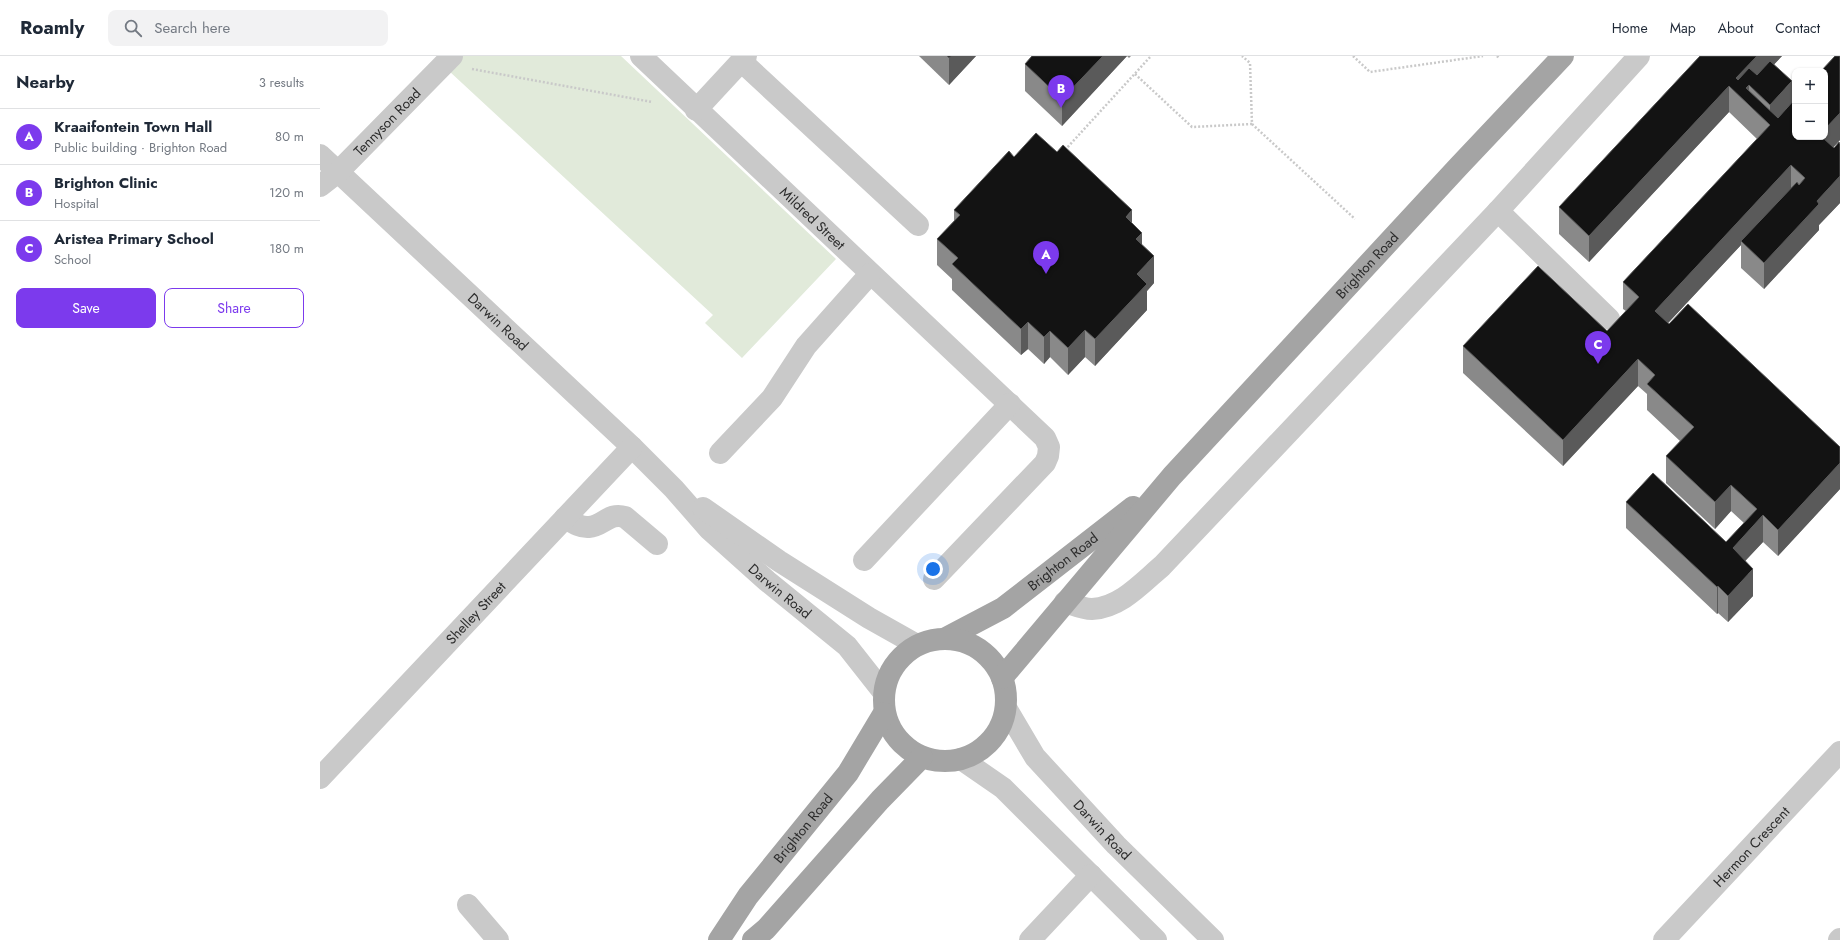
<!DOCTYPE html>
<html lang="en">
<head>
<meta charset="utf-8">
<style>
  body { margin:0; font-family:Jost,sans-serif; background:#f2f2f3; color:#1f2937 }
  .controls { position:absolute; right:12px; top:12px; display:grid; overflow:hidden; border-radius:8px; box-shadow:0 1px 3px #0004 }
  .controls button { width:36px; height:36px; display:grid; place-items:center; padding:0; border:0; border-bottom:1px solid #e0e1e3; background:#fff; color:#1f2937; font:20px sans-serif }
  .you { position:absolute; left:613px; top:513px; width:14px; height:14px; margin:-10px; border:3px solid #fff; border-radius:50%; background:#1a73e8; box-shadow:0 0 0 6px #1a73e833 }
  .badge { display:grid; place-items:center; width:26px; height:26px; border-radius:50%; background:#7c3aed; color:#fff; font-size:13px; font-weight:700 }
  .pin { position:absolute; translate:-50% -33px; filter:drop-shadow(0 1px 2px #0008) }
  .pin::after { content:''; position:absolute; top:21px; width:14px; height:12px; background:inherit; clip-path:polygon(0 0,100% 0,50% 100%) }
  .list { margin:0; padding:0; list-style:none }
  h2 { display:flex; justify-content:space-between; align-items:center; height:52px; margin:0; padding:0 16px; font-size:17px }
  h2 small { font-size:13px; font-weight:400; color:#747a83 }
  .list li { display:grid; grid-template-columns:26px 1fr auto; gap:12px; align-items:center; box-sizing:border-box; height:56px; padding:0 16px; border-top:1px solid #e0e1e3 }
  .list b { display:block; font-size:15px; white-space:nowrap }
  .list p { margin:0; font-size:13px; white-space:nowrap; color:#747a83 }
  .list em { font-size:13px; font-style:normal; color:#747a83 }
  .actions { display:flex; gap:8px; padding:12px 16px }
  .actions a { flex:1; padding:9px 0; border:1px solid #7c3aed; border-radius:8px; text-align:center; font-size:14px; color:#7c3aed }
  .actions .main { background:#7c3aed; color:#fff }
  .icon { flex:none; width:22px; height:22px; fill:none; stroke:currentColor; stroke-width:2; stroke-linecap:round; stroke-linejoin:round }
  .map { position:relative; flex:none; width:1520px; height:884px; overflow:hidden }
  header { display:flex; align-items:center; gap:24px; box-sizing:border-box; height:56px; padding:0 20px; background:#fff; border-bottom:1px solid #e0e1e3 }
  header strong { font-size:19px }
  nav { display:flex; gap:22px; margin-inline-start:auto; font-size:14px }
  .search { width:280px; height:36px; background:#f2f2f3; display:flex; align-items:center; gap:10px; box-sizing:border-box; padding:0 14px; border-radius:8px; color:#747a83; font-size:15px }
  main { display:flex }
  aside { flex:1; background:#fff }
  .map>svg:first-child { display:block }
</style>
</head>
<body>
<header>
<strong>Roamly</strong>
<div class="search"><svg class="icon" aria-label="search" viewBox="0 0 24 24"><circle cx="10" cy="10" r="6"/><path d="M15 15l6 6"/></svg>Search here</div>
<nav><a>Home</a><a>Map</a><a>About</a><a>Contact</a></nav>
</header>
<main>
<aside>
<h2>Nearby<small>3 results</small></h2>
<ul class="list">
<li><span class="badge">A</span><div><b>Kraaifontein Town Hall</b><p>Public building · Brighton Road</p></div><em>80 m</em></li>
<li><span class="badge">B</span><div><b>Brighton Clinic</b><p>Hospital</p></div><em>120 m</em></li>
<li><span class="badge">C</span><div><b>Aristea Primary School</b><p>School</p></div><em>180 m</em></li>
</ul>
<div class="actions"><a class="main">Save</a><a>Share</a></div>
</aside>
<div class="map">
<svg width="1520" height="884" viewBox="0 0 1520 884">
  <rect width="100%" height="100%" fill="#fff"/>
  <path fill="#e1eada" d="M143,0H301L516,203L422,302L385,267L393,259L129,15Z"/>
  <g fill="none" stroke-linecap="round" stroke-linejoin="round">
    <g stroke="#c9c9c9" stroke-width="2.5" stroke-dasharray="2 2" stroke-linecap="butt">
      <path d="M1033,0L1050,16L1163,0"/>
      <path d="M1177,0L1179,2"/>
      <path d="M152,13L332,46"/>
      <path d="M815,18L872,71L932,68L930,7L922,0"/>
      <path d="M932,68L1035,163"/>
      <path d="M745,94L831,0"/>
    </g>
    <g stroke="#c9c9c9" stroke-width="22">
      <path id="s1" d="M321,0L725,382L729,391L728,400L725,407L614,523"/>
      <path d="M421,5L598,169"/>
      <path d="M376,54L426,0"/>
      <path id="s2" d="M0,99L312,391L354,433L389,473L447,525L527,590L564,637"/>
      <path id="s3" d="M0,130L18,116L132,0"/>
      <path d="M1178,155L1289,263"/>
      <path d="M400,397L452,342L486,290L550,218"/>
      <path d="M383,452L459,505L549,562L597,589"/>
      <path d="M245,462C252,466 261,472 269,471C283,470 289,456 305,461L337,488"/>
      <path d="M544,504L690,348"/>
      <path d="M745,546C754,549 763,553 772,553C800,552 822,527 842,510L1178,155L1319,0"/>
      <path id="s4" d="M686,652L715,701L796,789L893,884"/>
      <path d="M641,703L683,732L836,884"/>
      <path id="s5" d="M0,722L312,391"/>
      <path d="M148,849L178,884"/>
      <path d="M710,884L771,819"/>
      <path id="s6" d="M1344,884L1520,696"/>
      <path d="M1519,884L1520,883"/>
    </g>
    <g stroke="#a4a4a4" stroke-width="22">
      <path id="s7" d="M626,582L683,552L813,451"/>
      <circle cx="625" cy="644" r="61"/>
      <path id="s8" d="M682,622L852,420L1139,110L1243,0"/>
      <path id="s9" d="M399,884L428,840L528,717L564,657"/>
      <path d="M433,884L446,873L560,744L602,701"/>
    </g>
  </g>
  <g fill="#898989">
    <path d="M599,0H656L629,29Z"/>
    <path d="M712,0H811L809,2L807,0L742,70L705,35V8Z"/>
    <path d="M1380,0H1462L1454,8L1472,47L1520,0V84L1513,91L1514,92L1520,88V147L1499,169V174L1444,233L1421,212V189L1348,267L1520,391V433L1458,500L1443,486L1425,505L1433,540L1408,566L1398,557L1397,558L1306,472V446L1406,486L1424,467L1411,455L1395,473L1346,427V400L1360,385L1327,354V338L1318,330L1243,410L1143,317V290L1287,275L1306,255L1303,253V226L1437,83L1409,56L1269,206L1239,178V151Z"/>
    <path d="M694,101L812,168L834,227L827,235V254L775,310L765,301L748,319L730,301L724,308L708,293L701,299L632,234V223L617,209V183L634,165V154Z"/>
  </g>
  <g fill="#5a5a5a">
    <path d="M632,0H656L629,29V2Z"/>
    <path d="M783,0H807L742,70V43Z"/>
    <path d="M1437,0H1462L1432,32L1429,29V49L1416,22Z"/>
    <path d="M1472,25V52L1450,69V49Z"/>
    <path d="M1409,30V56L1269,206V180Z"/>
    <path d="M1520,57V84L1500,106V81H1505V73Z"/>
    <path d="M1471,109V136L1421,185V189L1335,281V255Z"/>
    <path d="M1520,120V147L1499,169V174L1444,233V207L1497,145Z"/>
    <path d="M812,154V181L806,161Z"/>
    <path d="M822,177V203L816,183Z"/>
    <path d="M834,200V227L827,235V254L775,310V283L817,218Z"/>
    <path d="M708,266V293L701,299V273Z"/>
    <path d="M765,274V301L748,319V292Z"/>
    <path d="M730,275V301L724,308V281Z"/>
    <path d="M1318,303V330L1243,410V384Z"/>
    <path d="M1520,407V433L1458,500V474Z"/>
    <path d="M1411,429V455L1395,473V446Z"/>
    <path d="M1443,459V486L1413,518V492Z"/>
    <path d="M1433,513V540L1408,566V540Z"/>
    <path d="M1398,530V557L1397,558V531Z"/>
  </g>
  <g fill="#131313" stroke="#5a5a5a">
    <path d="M627,0H632L629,2Z"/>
    <path d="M712,0H783L742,43L705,8Z"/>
    <path d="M1380,0H1437L1416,22L1418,24L1429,12L1437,19L1450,5L1472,25L1450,49L1429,29L1426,32L1458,62L1475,43V81H1502L1514,92L1519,86L1520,88V120L1497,145L1499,148L1444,207L1421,185L1477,126L1479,129L1485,122L1471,109L1335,255L1349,268L1368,248L1520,391V407L1458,474L1443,459L1413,492L1433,513L1408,540L1398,530L1397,531L1306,446L1333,417L1406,486L1437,453L1411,429L1395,446L1346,400L1374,371L1327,328L1335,319L1318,303L1243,384L1143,290L1218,210L1287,275L1319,241L1303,226L1450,69L1409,30L1269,180L1239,151Z"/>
    <path d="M1515,0H1520V57L1505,73V15H1501Z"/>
    <path d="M716,77L737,96L743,89L812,154L806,161L822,177L816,183L834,200L817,218L827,228L775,283L765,274L748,292L730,275L724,281L708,266L701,273L632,208L638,202L617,183L640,159L634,154L689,95L694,101Z"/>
  </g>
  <g text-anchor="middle" stroke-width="4" stroke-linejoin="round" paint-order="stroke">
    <g font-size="14" fill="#2c2c2c" stroke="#fff">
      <text dy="5" stroke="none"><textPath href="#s3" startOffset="93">Tennyson Road</textPath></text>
      <text dy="5" stroke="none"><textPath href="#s1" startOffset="236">Mildred Street</textPath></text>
      <text dy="5" stroke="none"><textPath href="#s8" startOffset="551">Brighton Road</textPath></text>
      <text dy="5" stroke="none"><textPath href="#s2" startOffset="244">Darwin Road</textPath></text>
      <text dy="5" stroke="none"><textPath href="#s7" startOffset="140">Brighton Road</textPath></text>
      <text dy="5" stroke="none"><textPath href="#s2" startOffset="634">Darwin Road</textPath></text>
      <text dy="5" stroke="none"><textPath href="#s5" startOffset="227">Shelley Street</textPath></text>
      <text dy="5" stroke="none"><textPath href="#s9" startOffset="140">Brighton Road</textPath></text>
      <text dy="5" stroke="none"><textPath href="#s4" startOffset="156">Darwin Road</textPath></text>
      <text dy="5" stroke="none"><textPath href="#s6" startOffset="128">Hermon Crescent</textPath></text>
    </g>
  </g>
</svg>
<div class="controls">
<button>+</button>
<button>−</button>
</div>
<div class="you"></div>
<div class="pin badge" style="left:726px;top:218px">A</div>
<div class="pin badge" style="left:741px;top:52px">B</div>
<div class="pin badge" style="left:1278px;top:308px">C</div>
</div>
</main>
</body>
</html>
